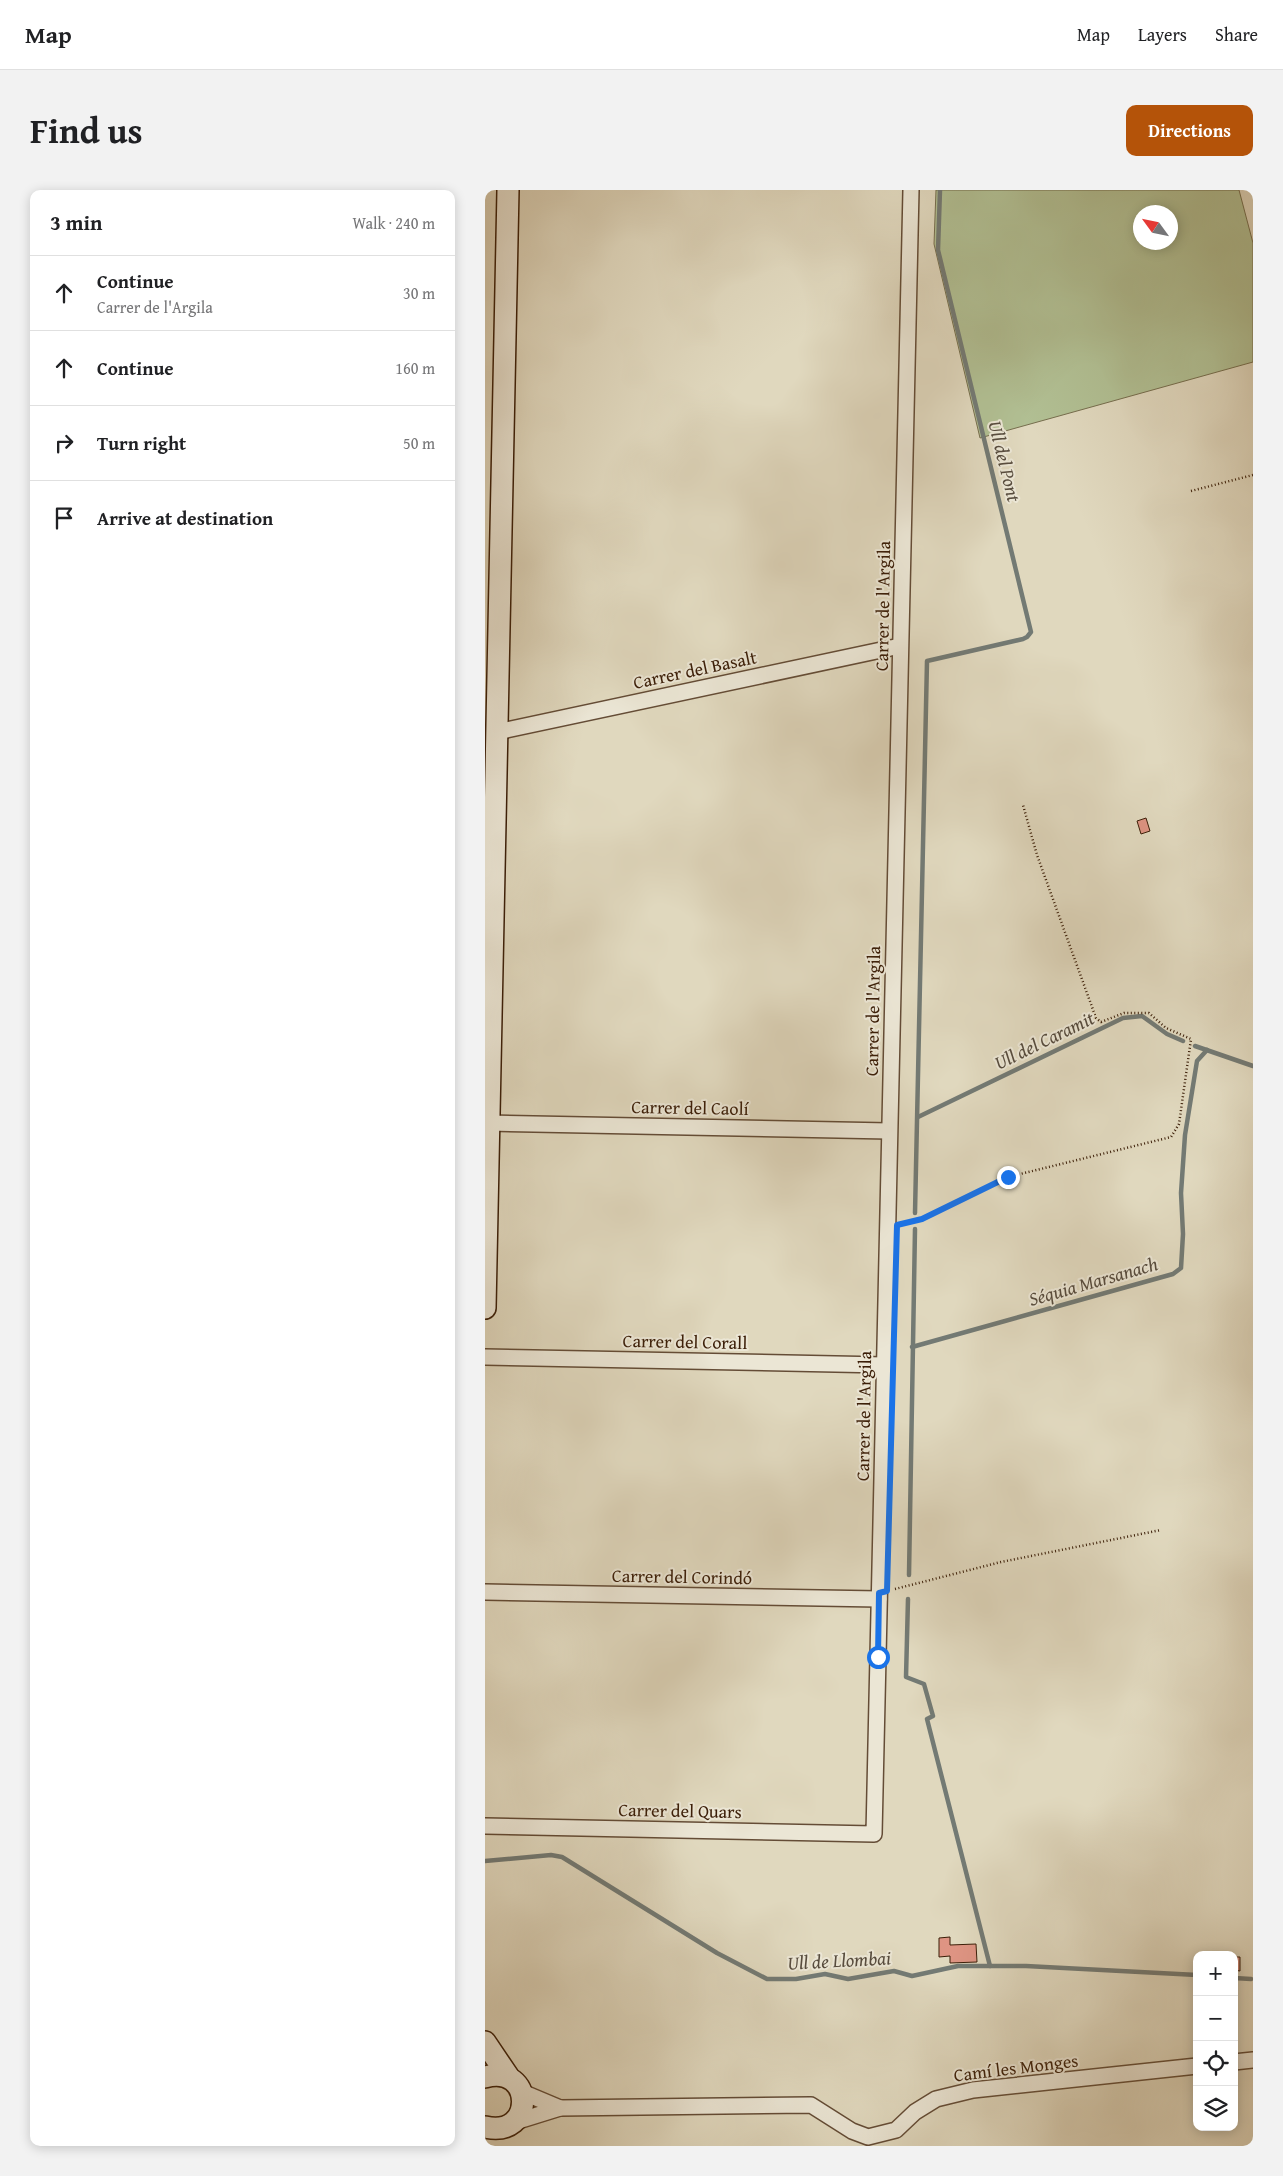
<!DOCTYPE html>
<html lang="en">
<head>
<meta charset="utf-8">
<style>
  body { margin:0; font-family:"Gentium Book Plus",serif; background:#f2f2f2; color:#202124 }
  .controls { position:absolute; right:15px; bottom:15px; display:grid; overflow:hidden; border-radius:10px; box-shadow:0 2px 12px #0003 }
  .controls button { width:45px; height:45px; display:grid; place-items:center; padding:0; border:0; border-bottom:1px solid #e0e0e0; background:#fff; color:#202124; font:25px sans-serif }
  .compass { position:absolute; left:648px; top:15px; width:45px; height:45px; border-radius:50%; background:#fff; box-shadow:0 2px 12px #0003; rotate:303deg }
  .stop { position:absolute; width:15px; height:15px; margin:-11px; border:4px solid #1a73e8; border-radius:50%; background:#fff }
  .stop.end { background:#1a73e8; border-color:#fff; box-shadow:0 1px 5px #0008 }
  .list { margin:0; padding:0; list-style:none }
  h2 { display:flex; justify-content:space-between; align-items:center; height:65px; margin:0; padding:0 20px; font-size:21px }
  h2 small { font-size:16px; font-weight:400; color:#757577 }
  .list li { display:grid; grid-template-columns:32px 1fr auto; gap:15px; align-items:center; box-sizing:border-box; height:75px; padding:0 20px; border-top:1px solid #e0e0e0 }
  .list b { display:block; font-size:19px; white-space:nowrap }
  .list p { margin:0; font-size:16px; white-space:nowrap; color:#757577 }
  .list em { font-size:16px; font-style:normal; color:#757577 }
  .icon { flex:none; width:28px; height:28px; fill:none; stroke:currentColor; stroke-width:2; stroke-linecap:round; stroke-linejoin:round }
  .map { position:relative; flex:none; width:768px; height:1956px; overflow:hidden; border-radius:10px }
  header { display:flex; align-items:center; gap:30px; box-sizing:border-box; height:70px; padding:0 25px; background:#fff; border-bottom:1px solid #e0e0e0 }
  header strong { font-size:24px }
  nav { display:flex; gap:28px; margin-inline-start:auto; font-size:18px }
  .intro { display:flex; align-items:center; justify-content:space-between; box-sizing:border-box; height:120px; padding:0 30px }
  h1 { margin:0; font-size:35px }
  .button { padding:12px 22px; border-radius:10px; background:#b45309; color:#fff; font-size:18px; font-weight:700 }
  main { display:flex; gap:30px; padding:0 30px }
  aside { flex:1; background:#fff; border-radius:10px; box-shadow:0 2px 12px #0003 }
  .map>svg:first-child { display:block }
</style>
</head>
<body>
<header>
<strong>Map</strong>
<nav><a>Map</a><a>Layers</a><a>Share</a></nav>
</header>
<div class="intro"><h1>Find us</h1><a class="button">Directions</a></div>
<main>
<aside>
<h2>3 min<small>Walk · 240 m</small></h2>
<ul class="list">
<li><svg class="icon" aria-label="ahead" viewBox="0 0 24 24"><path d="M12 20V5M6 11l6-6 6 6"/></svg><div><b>Continue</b><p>Carrer de l'Argila</p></div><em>30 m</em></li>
<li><svg class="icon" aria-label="ahead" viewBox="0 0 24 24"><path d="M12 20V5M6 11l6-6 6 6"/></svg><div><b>Continue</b></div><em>160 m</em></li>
<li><svg class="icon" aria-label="right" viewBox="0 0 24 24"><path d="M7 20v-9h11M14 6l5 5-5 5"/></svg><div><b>Turn right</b></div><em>50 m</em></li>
<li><svg class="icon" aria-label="arrive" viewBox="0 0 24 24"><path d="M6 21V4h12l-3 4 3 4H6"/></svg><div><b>Arrive at destination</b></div></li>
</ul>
</aside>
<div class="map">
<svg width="768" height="1956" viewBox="0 0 768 1956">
  <rect width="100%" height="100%" fill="#e0d8be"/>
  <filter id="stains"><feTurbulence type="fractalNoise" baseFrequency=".004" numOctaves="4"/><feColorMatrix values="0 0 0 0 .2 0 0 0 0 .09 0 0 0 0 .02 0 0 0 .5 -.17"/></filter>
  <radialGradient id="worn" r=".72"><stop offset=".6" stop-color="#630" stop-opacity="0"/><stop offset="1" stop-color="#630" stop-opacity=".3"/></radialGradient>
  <path fill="#b1bf93" stroke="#766e4e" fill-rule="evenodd" d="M451,0H754L768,53V172L495,248L449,54ZM656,22H686V52H656Z"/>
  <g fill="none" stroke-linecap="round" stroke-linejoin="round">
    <g stroke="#737a74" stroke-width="4.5">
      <path d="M710,856L768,876"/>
      <path d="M433,927L638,828L657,826L682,844L698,851"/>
      <path d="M430,1023L442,471L538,449L542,447L546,442L453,60L455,0"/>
      <path d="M427,1157L688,1084L696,1078L698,1044L696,1003L700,945L712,871L722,860"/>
      <path d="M424,1385L430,1039"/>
      <path d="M423,1409L421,1487L439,1494L448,1526L442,1529L505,1776"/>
      <path d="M0,1671L66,1665L77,1667L232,1763L282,1789H311L340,1784L363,1789L409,1781L427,1786L473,1776H541L712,1785"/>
      <path d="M749,1788L766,1789"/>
    </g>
  </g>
  <g fill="#de9483" stroke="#3b1e08">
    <path d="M661,628L665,641L656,644L652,631Z"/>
    <path d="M465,1747V1755L491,1754L492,1772L465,1773V1766L454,1767V1748Z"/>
    <path d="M749,1767H755V1781L749,1780Z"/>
  </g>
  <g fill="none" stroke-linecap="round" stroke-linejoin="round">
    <defs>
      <g id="street">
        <path d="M12,542L415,456"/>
        <path d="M4,933L404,941"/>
        <path d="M0,1167L399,1175"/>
        <path d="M0,1402L394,1409"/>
        <path d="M0,1636L389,1644L426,0"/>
        <path d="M749,1872L768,1870"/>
        <path d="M37,1902L75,1918"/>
        <path d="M30,1932L75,1918L326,1915L367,1941L383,1947L411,1940L430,1922L451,1909L488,1900L712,1876"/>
      </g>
      <g id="secondary">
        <path d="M0,1118L23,0"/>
        <path d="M0,1852L23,1886"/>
        <path d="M0,1887C49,1873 51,1949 0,1937"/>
      </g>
    </defs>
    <use href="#street" stroke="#644c36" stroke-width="18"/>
    <use href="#secondary" stroke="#3b1e08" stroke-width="24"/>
    <g stroke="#3b1e08" stroke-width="2.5" stroke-dasharray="1 2.5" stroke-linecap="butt">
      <path d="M706,301L768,285"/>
      <path d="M418,1034L437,1029L523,987L686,947L694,934L706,849L681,838L664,823H639L616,832L611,828L552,665L538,615"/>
      <path d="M410,1399L516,1372L676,1340"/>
    </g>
    <use href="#street" stroke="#ebe6d5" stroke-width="15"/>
    <use href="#secondary" stroke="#ebe6d5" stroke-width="21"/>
  </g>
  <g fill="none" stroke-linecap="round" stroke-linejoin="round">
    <path stroke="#1a73e8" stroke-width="6" d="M393,1467L394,1403L402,1401L412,1035L437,1029L523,987"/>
  </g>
  <g text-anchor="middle" stroke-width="4" stroke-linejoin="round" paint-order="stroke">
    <g font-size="18" fill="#3b1e08" stroke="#ebe6d5">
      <text transform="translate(398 416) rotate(-89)" y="6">Carrer de l'Argila</text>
      <text transform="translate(210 480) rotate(-12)" y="6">Carrer del Basalt</text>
      <text transform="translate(388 821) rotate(-89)" y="6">Carrer de l'Argila</text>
      <text transform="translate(205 918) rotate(1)" y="6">Carrer del Caolí</text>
      <text transform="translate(200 1152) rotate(1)" y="6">Carrer del Corall</text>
      <text transform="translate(379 1226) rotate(-89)" y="6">Carrer de l'Argila</text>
      <text transform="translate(197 1387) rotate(1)" y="6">Carrer del Corindó</text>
      <text transform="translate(195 1621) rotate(1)" y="6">Carrer del Quars</text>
      <text transform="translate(531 1878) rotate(-7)" y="6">Camí les Monges</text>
    </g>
    <g font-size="19" font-style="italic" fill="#574c3e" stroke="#ebe6d5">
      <text transform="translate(520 271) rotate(76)" y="7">Ull del Pont</text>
      <text transform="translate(559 850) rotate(-26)" y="7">Ull del Caramit</text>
      <text transform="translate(608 1091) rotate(-16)" y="7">Séquia Marsanach</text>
      <text transform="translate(354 1770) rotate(-3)" y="7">Ull de Llombai</text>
    </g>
  </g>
  <rect width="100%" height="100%" filter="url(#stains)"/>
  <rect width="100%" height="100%" fill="url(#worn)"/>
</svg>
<div class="controls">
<button>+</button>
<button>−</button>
<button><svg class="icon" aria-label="locate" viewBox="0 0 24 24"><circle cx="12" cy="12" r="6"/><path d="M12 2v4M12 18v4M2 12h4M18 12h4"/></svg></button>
<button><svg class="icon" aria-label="layers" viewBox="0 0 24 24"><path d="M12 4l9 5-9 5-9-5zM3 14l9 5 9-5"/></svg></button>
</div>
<svg class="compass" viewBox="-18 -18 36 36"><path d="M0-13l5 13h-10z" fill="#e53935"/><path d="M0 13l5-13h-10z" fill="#757577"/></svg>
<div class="stop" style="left:393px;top:1467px"></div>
<div class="stop end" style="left:523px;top:987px"></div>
</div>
</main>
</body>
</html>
